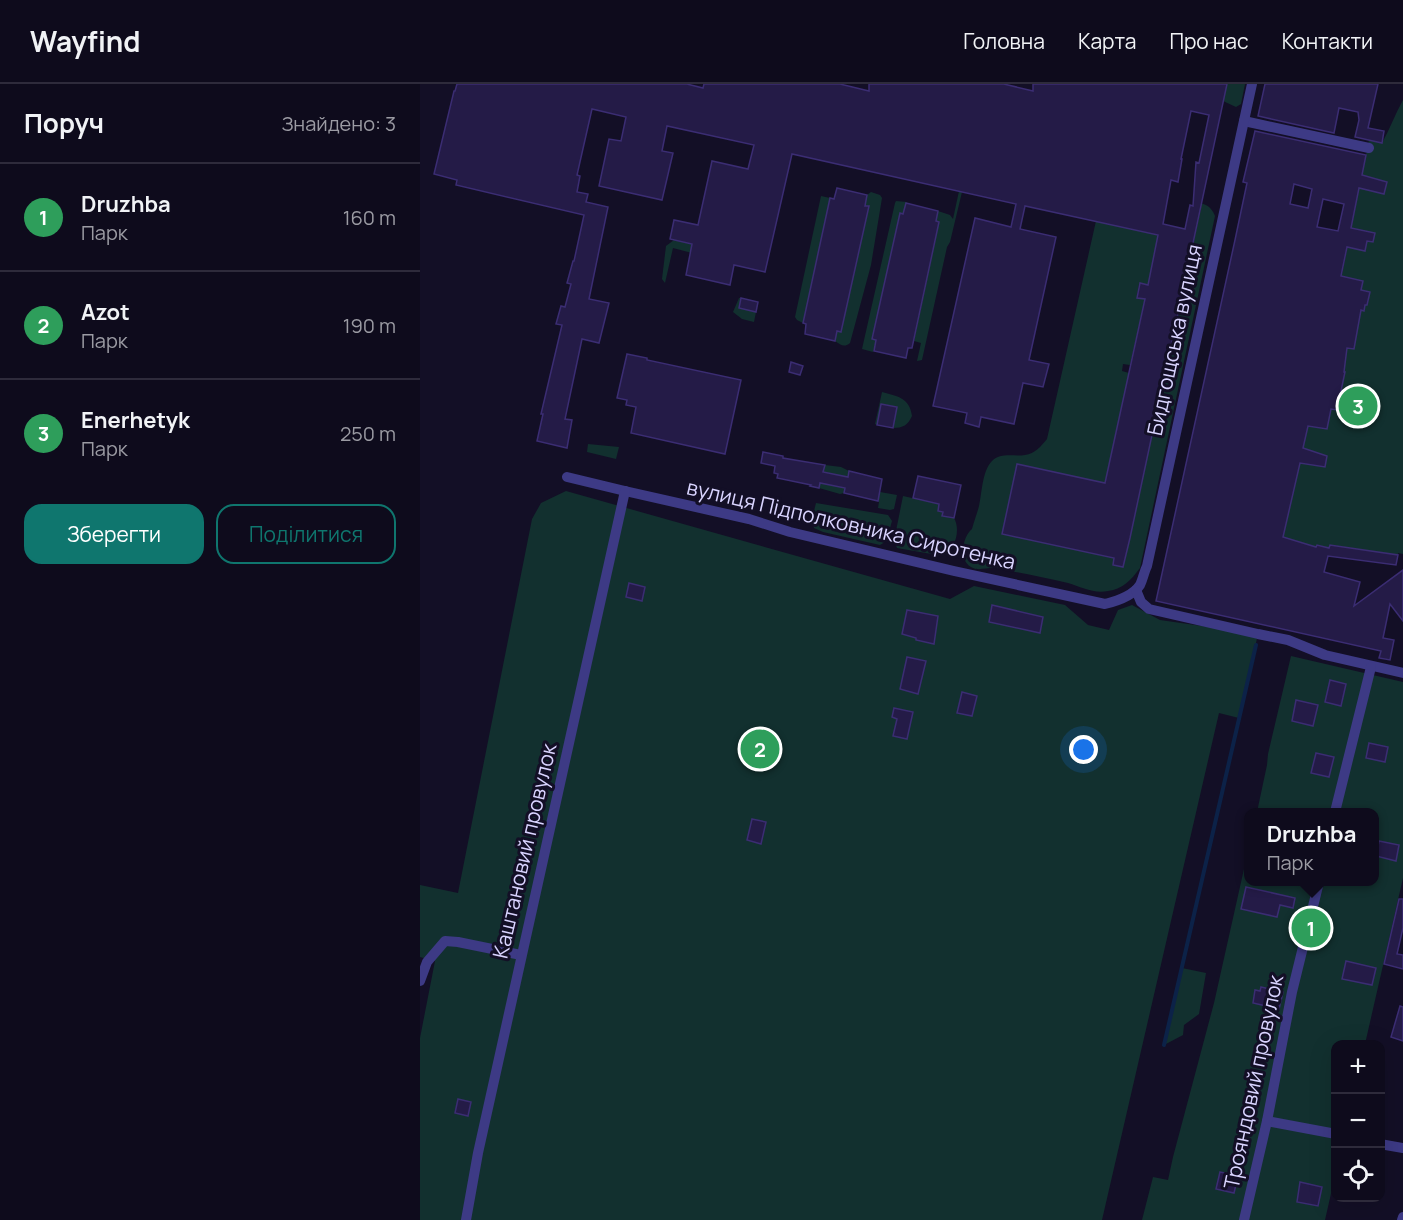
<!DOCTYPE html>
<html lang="uk">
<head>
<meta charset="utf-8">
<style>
  body { margin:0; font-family:Manrope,sans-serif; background:#171425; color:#f1f3f6 }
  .controls { position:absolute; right:18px; bottom:18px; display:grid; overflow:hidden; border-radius:12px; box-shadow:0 6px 24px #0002 }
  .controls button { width:54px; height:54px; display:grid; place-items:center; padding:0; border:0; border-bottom:2px solid #2e2b3b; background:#0e0b1c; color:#f1f3f6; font:30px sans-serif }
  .you { position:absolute; left:664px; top:666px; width:21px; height:21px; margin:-15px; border:4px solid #fff; border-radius:50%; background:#1a73e8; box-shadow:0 0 0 9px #1a73e833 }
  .badge { display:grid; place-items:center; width:39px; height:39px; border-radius:50%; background:#0f766e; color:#fff; font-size:20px; font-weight:700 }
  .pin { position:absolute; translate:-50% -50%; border:3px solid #fff; box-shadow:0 2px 6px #0006 }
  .popup { position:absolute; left:824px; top:724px; width:135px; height:78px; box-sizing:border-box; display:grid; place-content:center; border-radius:12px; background:#0e0b1c; filter:drop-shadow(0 2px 4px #0005); font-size:20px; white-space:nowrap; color:#9b9ba3 }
  .popup b { font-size:22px; color:#f1f3f6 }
  .popup::after { content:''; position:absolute; left:50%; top:100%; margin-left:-12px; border:12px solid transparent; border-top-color:#0e0b1c }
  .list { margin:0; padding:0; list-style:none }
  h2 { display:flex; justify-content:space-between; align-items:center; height:78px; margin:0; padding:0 24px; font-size:26px }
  h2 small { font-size:20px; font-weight:400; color:#9b9ba3 }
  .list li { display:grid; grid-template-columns:39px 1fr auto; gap:18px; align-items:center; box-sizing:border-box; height:108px; padding:0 24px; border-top:2px solid #2e2b3b }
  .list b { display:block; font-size:22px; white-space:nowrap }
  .list p { margin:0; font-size:20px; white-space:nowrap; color:#9b9ba3 }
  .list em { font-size:20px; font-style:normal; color:#9b9ba3 }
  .actions { display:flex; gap:12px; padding:18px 24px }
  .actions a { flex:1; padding:14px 0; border:2px solid #0f766e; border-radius:18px; text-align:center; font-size:21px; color:#0f766e }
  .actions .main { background:#0f766e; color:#fff }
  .icon { flex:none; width:33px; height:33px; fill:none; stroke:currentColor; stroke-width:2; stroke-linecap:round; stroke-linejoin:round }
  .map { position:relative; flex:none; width:983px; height:1136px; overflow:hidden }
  header { display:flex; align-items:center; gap:36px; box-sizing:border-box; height:84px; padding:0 30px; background:#0e0b1c; border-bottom:2px solid #2e2b3b }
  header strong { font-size:28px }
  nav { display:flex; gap:33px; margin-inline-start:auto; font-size:21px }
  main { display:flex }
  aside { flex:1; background:#0e0b1c }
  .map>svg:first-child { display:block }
</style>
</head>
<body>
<header>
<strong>Wayfind</strong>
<nav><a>Головна</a><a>Карта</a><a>Про нас</a><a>Контакти</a></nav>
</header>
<main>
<aside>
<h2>Поруч<small>Знайдено: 3</small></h2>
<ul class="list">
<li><span class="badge" style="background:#2e9e5b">1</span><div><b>Druzhba</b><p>Парк</p></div><em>160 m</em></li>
<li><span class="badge" style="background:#2e9e5b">2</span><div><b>Azot</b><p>Парк</p></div><em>190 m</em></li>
<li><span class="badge" style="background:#2e9e5b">3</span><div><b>Enerhetyk</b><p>Парк</p></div><em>250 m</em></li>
</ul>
<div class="actions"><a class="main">Зберегти</a><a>Поділитися</a></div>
</aside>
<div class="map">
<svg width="983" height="1136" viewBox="0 0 983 1136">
  <rect width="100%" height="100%" fill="#130f26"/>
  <g fill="#12302f">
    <path d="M807,0H825L821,20L816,23L803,17Z"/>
    <path d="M983,16V470L978,469V471L910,461L909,464L897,461L896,463L863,453L922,190L949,56L962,59C970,45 975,30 983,16Z"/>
    <path d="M539,107L542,108L530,158L527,163L502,276L497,277L501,259L494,257L519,138L516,137L518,127L530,131L533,135Z"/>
    <path d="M451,108L460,111L462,114L451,181L430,259C424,264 421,261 415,257L417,247H421L449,123L445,122L447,111Z"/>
    <path d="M401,112L410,114L383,239L377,236L375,233Z"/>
    <path d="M476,117L487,118L483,130H480L452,255L456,256L453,268L442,265L475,119Z"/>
    <path d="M776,118C786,120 791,122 795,132L720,484C711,496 703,505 688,507C674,510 661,503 648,499C627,494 606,490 585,486C582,485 579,484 576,484C569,483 559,487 553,484C538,478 542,453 552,445C554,437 557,430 559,422C562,409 562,387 572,377C581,368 594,373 605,371C615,370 621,362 627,355L676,137L738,151L728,201L719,200L717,213L725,215L710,281L703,280L702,287L709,289L685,399L583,450L705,476L781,124L775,122Z"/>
    <path d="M254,156L274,160L272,169L253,164L245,199L242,195L246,162Z"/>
    <path d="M319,214H321L319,224L336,228L334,238L322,235L313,228Z"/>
    <path d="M462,308C477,312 490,314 492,332C488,341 483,344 473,344L477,323L462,320L457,341L455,340Z"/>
    <path d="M168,360L199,363L196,375L167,368Z"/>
    <path d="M405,381L421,383L429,387L424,409L420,410L399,404L400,399L412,401L414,390L403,388Z"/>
    <path d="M146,407L530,515L554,502L645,521L668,541L689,546L698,526L712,521L740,536L838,550L819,634L799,629L682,1136H0V954L15,877L0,873V801L38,809L112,435L121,419Z"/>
    <path d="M460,408L477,411L474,425L470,426L458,424L459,418L458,417Z"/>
    <path d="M483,412L519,420L518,426L523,428L522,432L534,434C541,446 535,466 523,472L477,464L474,457Z"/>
    <path d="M396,419L468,431L472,437C469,446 469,457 460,461L403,448L394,444L392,435Z"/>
    <path d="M871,572L983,598V794L945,960H916L915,1092L905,1136H722L733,1093L748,1096L753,1073L794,919L828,767V798H954V728H837L847,681L848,670Z"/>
    <path d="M762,884L786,889L779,930L764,941L763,951L744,961Z"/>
  </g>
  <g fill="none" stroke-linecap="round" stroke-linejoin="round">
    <path stroke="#0c2248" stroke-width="4" d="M744,961L836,561"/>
  </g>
  <g fill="#241b47" stroke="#3b2d73" stroke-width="1.5" fill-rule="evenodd">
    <path d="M37,0H267L283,4L284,0H420L449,7V0H584L613,7V0H807L710,454L703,483L693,481L694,474L582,450L597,380L685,399L725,215L717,214L720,199L728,201L738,151L605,122L600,145L636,153L609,276L629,280L623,303L603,299L594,340L561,333L559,343L545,339L547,329L513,322L555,134L591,143L596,120L372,70L345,188L314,181L310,201L266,191L272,160L250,155L254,136L278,141L292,77L328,85L334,61L247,42L242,67L253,69L242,116L179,102L189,55L201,57L206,33L172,25L157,91L160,92L157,108L168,110L166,118L188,123L169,215L189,219L179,259L162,255L145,335L152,336L147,364L117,357L123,330H121L142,241L136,240L141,222L145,223L151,200L147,199L153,177H154L164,131L36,101L37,96L14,90L34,7H35ZM771,27L789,31L779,79L776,78L773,122L770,121L765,145L743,140L751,96L758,98L762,75H761Z"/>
    <path d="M845,0H958L948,44L964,47L962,59L935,53L939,36L938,28L919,24L914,49L838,32Z"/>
    <path d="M835,47L946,71L942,91L967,98L964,110L939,104L931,144L955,149L953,158L947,157L945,167L927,163L921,192L943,197L941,206L950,208L947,221H945L944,227L941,226L934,265L927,264L924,288H925L917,326L911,325L907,345L888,342L883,364L907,372L905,383L880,379L863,453L896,463L897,461L909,464L910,461L978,471L976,481L908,472L904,488L940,498L934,522L983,486V537L970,520L963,554L974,556L970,576L959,574L961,567L736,517L815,156L827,99L823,98ZM874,100L892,105L888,124L870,120ZM903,115L924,120L918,147L897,143Z"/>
    <path d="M417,104L447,111L445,122H449L421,248L417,247L415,257L385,250L386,240L383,239L410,114L414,115Z"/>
    <path d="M486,119L518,127L516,137L519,138L492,264H488L486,274L454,267L456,256L452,255L480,129L483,130Z"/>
    <path d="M321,214L338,218L336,228L319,224Z"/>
    <path d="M207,270L227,274V276L321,296L305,370L211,349L216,323L206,321L207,316L197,314Z"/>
    <path d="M371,278L383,282L380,291L369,288Z"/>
    <path d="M461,320L477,323L473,344L457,341Z"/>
    <path d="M343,368L363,372V374L405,381L403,388L428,393L429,387L462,395L458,417L424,409L425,404L400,399L399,404L390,402L391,401L357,394L358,390L354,389L355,382L341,379Z"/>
    <path d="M498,392L541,401L534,434L522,432L523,428L518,427L519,420L493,414Z"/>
    <path d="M209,499L225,503L222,517L206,513Z"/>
    <path d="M572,521L623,533L620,549L569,538Z"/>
    <path d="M487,526L518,532L514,560L496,556V554L482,550Z"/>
    <path d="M487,573L506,577L498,610L480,605Z"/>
    <path d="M910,596L926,600L921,622L905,618Z"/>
    <path d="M542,608L557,612L552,632L537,629Z"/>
    <path d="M876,616L898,621L893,642L872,637Z"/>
    <path d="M474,624L493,628L487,655L473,652L477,635L472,633Z"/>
    <path d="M949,659L968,663L965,678L946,674Z"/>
    <path d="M896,669L914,673L909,693L891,689Z"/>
    <path d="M332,735L346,738L341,760L327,756Z"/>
    <path d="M959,757L979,761L976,777L956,772Z"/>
    <path d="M826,803L875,814L873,824L860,821L857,833L821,825Z"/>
    <path d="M979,815H983V844L977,870L983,871V885L964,880Z"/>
    <path d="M926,877L956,884L952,901L922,895Z"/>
    <path d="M841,903L863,908L859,925L833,919L835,906L840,907Z"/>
    <path d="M980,922L983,923V957L971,953Z"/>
    <path d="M38,1015L51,1018L48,1032L35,1029Z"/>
    <path d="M800,1088L818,1092L814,1109L796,1105Z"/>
    <path d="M880,1098L902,1103L898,1122L877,1118Z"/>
  </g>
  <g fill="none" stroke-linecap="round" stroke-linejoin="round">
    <g stroke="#3d3a85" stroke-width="10">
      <path d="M824,37L949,64"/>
      <path d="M147,393L205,407L329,435L370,448L534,487L685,520C697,517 713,512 720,501C723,495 724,488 727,482L832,0"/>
      <path d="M716,506L721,518L729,525L838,550L868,556L905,571L983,589"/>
      <path d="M915,728L951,583"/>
      <path d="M0,897L7,878L25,857L38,858L101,871"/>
      <path d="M847,1037L916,1050"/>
      <path d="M960,1060L983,1064"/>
      <path d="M46,1136L58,1069L205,407"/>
      <path d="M824,1136L847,1037L872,908L899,798"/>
      <path d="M982,1136L983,1133"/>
    </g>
  </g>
  <g text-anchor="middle" stroke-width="6" stroke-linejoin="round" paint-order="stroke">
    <g font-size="21" fill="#d9d4ff" stroke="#130f26">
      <text transform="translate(755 256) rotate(-78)" y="7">Бидгощська вулиця</text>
      <text transform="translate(431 441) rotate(13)" y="7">вулиця Підполковника Сиротенка</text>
      <text transform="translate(105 767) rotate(-77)" y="7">Каштановий провулок</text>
      <text transform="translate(834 998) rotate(-78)" y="7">Трояндовий провулок</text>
    </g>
  </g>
</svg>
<div class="controls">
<button>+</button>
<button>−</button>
<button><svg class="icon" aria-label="locate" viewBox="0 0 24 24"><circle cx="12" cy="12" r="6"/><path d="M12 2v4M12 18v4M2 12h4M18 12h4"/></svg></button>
</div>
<div class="you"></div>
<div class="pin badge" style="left:891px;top:844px;background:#2e9e5b">1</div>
<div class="popup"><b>Druzhba</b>Парк</div>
<div class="pin badge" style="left:340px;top:665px;background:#2e9e5b">2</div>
<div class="pin badge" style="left:938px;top:322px;background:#2e9e5b">3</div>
</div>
</main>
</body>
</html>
